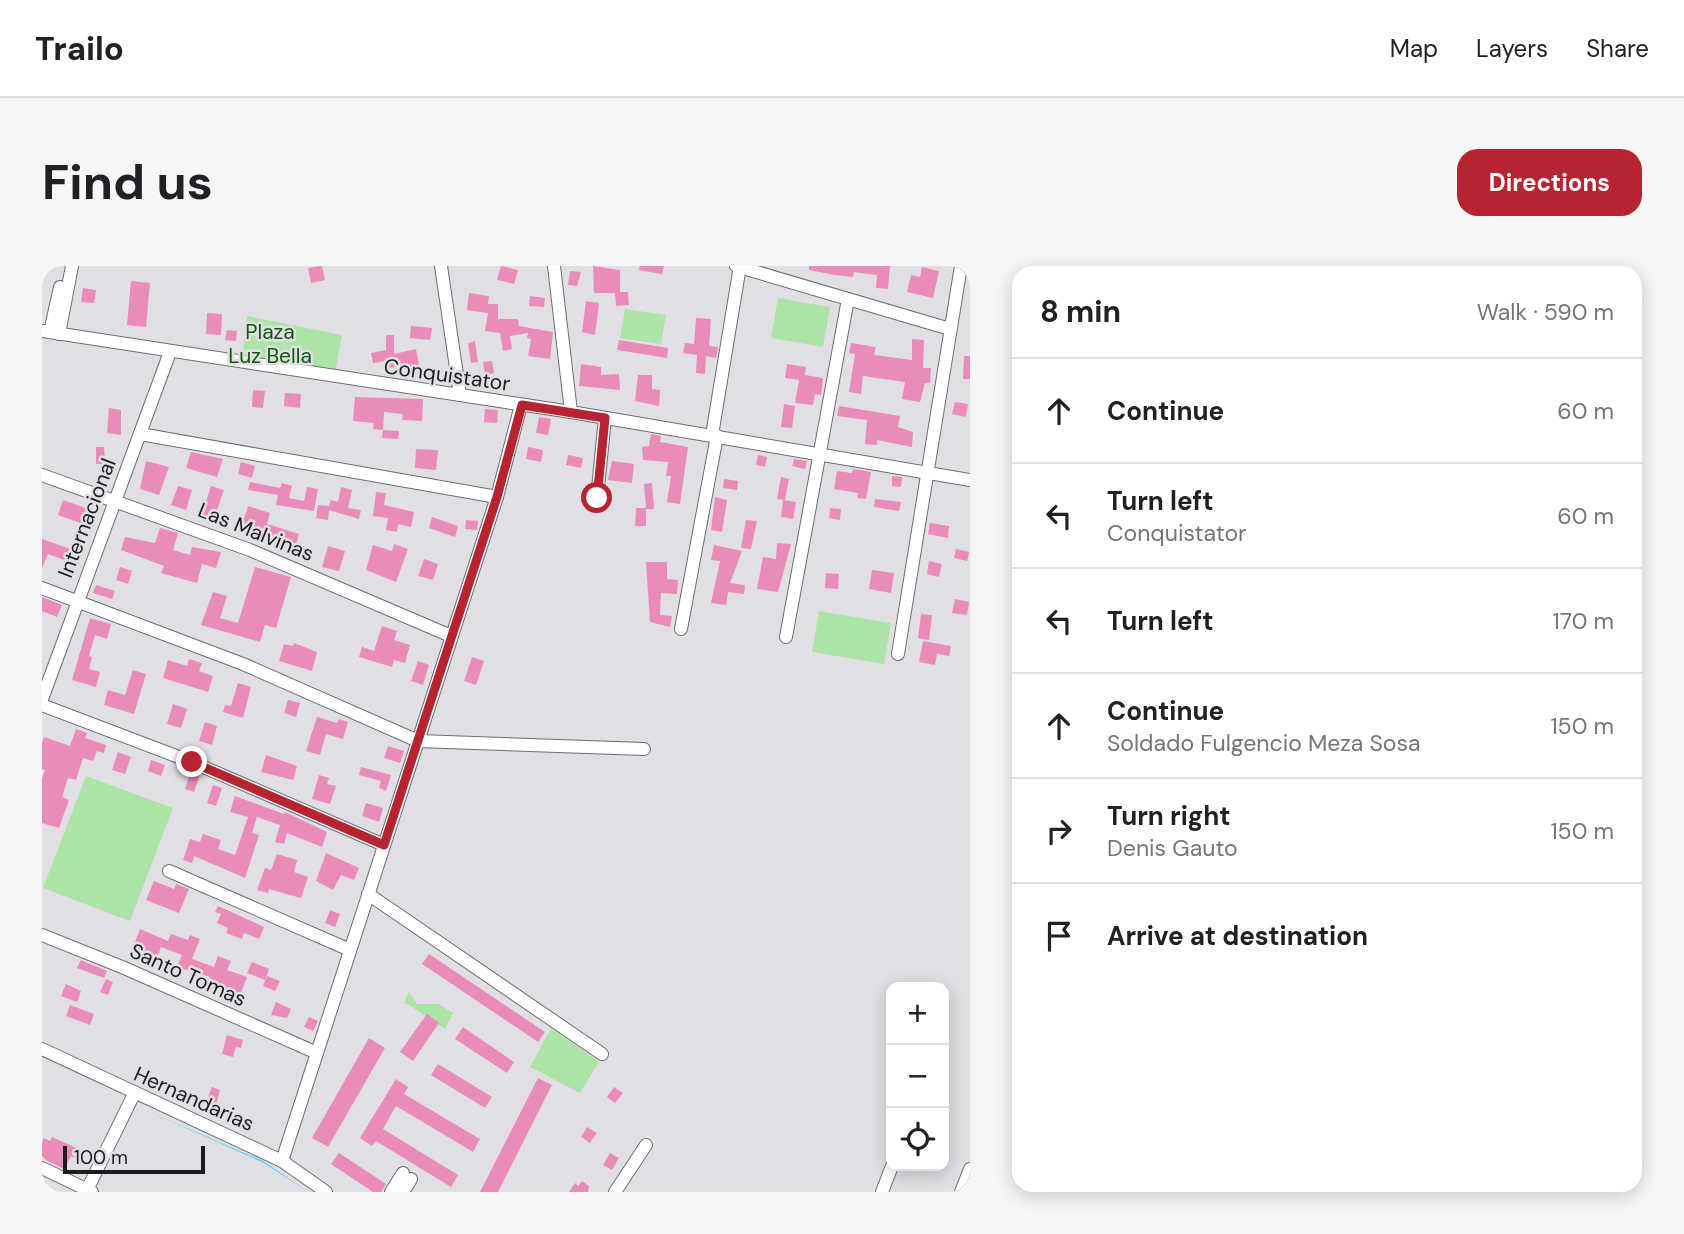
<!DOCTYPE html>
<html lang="en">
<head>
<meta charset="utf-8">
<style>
  body { margin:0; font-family:"DM Sans",sans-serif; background:#f6f6f6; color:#202124 }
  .controls { position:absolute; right:21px; bottom:21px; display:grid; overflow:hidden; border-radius:14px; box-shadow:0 4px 18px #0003 }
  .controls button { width:63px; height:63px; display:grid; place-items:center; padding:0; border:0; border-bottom:2px solid #e0e0e0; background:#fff; color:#202124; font:35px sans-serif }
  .scale { position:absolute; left:21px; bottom:18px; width:142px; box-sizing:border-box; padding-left:7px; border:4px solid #1d1c1e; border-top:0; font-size:19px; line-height:24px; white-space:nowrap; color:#1d1c1e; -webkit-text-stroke:5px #e1dfe3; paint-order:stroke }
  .stop { position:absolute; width:21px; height:21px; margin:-16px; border:5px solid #b52430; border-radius:50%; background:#fff }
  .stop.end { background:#b52430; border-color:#fff; box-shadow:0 2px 7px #0008 }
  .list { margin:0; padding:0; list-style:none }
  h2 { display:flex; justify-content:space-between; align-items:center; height:91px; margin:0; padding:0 28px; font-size:30px }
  h2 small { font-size:23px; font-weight:400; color:#757577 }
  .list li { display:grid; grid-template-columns:46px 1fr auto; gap:21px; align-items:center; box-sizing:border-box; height:105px; padding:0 28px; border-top:2px solid #e0e0e0 }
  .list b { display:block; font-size:26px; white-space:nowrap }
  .list p { margin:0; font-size:23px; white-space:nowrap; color:#757577 }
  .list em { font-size:23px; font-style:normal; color:#757577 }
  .icon { flex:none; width:38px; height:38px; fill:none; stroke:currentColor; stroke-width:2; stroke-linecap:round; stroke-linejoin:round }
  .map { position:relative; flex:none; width:928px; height:926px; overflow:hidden; border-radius:21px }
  header { display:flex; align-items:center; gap:42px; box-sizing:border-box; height:98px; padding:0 35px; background:#fff; border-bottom:2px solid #e0e0e0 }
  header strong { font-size:33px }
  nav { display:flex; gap:38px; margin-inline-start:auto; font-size:24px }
  .intro { display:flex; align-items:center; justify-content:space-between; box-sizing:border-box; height:168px; padding:0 42px }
  h1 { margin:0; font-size:49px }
  .button { padding:18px 32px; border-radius:21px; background:#b52430; color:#fff; font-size:24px; font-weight:700 }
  main { display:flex; gap:42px; padding:0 42px }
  aside { flex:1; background:#fff; border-radius:21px; box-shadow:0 4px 18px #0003 }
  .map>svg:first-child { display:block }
</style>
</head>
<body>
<header>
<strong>Trailo</strong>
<nav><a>Map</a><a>Layers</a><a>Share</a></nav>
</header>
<div class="intro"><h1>Find us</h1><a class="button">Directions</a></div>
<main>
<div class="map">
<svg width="928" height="926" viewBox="0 0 928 926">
  <rect width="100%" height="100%" fill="#e1dfe3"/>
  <g fill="#ace4a7">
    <path d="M736,32L788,41L781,81L729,72Z"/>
    <path d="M583,43L624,49L619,78L578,72Z"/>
    <path d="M205,50L300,69L292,112L200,96Z"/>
    <path d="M777,345L849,357L842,398L770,386Z"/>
    <path d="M44,510L131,542L88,655L1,622Z"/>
    <path d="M367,726L375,738H396L411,747L403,763L362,736Z"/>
    <path d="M509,762L557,796L538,827L488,801Z"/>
  </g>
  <path fill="#4bd6f8" d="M96,841L221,895L267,926L220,896Z"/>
  <g fill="#ea8cb9">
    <path d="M280,0L283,14L269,17L266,2Z"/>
    <path d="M459,0L476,4L472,18L455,14Z"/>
    <path d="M551,0L578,4V26H586L587,39L574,40L573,27H552Z"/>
    <path d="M598,0H622L620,8L597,4Z"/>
    <path d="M767,0H848L846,23L834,22L835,9L812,6L811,11L793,9L767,4Z"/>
    <path d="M880,1L897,5L891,32L865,26L869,9L878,11Z"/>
    <path d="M528,5L539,6L535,20L526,19Z"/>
    <path d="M89,15L108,17L104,61L85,59Z"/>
    <path d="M41,22L54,24L52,37L39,36Z"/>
    <path d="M427,27L447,30L446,38H456V53H476L477,60L511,66L508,93L486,90L489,73L485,72L486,67L468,70L470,83L461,85L458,67L443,65L446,47L425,44Z"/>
    <path d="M488,30L503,32L502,41L487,40Z"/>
    <path d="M544,35L557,37L553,69L540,66Z"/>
    <path d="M165,47L180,48L179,69L164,68Z"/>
    <path d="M654,52L669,53L667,80L676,81L674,92L664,90L663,108L654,107L655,89L641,87L643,77L652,78Z"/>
    <path d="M369,60L390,62L388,74L368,72Z"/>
    <path d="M185,64L195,65L194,75L183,74Z"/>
    <path d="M344,69H352V88L374,83L377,99L344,102L343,95L331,97L329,87L344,84Z"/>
    <path d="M870,73L882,74L881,102H889L888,117H883L878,136L860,133L863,116L821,110L819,128L807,126L813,88L807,87L809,77L834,81L832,89L870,94Z"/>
    <path d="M577,74L626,82L625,92L575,84Z"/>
    <path d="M433,75L436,96L429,97L426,77Z"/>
    <path d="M922,90H928V113H921Z"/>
    <path d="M450,95L452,107L443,109L441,96Z"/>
    <path d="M539,98L559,101V109L577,108L578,124L537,120Z"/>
    <path d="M745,98L764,101L763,109L781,112L779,129L773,128L771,139L753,137L757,114L743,112Z"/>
    <path d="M596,109H610V123L618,124L617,140L593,135Z"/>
    <path d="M211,124L223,125L221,142L210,141Z"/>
    <path d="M243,127L259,128L258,142L242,140Z"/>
    <path d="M313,131L381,133L380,155L360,154L361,148L342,146L341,164L331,163L332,157L311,155Z"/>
    <path d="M913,136L926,138L924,151L910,148Z"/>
    <path d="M742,138L753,140L750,162L739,161Z"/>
    <path d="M797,140L858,150L856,161L871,166L870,181L835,174V179L823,178L825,154L795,150Z"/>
    <path d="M67,142L79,144V169L65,167Z"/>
    <path d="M443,143L456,144L455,157L442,156Z"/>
    <path d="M497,151L509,153L506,169L494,167Z"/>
    <path d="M341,164L357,165L356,173L340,172Z"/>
    <path d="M609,168L619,170L618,176L646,181L638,238L625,236L629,210H624L626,196L601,194L600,181L607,180Z"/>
    <path d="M54,181H62L63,198H54Z"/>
    <path d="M486,181L501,184L499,196L484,193Z"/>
    <path d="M374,183L396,184L394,204L373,202Z"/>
    <path d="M149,186L181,193L175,211L144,202Z"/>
    <path d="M526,189L541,192L539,202L524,199Z"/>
    <path d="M716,189L725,191L723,201L714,199Z"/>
    <path d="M752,193L765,195L763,203L750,200Z"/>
    <path d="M104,195L127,201L117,229L98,223Z"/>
    <path d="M570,195L592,198L590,217L566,214Z"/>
    <path d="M199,196L213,200L210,212L196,208Z"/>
    <path d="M811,203L829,206L824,233L815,232L816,227L792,223L795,205L810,207Z"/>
    <path d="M850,210L860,211L859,221L850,220Z"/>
    <path d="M739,211L747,213L743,234L735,233Z"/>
    <path d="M682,213L696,215L695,224L681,222Z"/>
    <path d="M208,216L238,222L240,217L250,220L247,232L262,235L265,221L276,223L272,245L234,239L236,229L206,224Z"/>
    <path d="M610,217L612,243H604V260H593L594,242H604L602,218Z"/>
    <path d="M136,220L150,224L144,244L129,239Z"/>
    <path d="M169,220L182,224L172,253L160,249Z"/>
    <path d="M299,221L310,224L306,242L319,244L317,253L287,244L286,254L274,252L276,239L287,240L289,234L296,236Z"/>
    <path d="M334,226L344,227L342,239L372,246L369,261L356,258L355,266L344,264L346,252L331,250Z"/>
    <path d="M673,231L685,234L680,266L669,264Z"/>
    <path d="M833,233L859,236L857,245L832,241Z"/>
    <path d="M21,234L49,244L44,259L16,249Z"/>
    <path d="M741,234L754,236L751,253L739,251Z"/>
    <path d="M206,240L228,247L225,258L257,268L253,282L224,273L226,268L200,259Z"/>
    <path d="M788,242L799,243L798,254L787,252Z"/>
    <path d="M390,251L416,260L413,271L387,262Z"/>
    <path d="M424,254L436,255L435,264L423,263Z"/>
    <path d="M704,254L715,255L709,283L699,282Z"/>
    <path d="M888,257L907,260L906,272L886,268Z"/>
    <path d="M118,262L136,267L131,284L148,289L150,281L179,286L174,302L160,298L155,317L119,307L122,300L79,284L83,271L113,277Z"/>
    <path d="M0,273L40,287L36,299L6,288L0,302Z"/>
    <path d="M735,277L749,278L736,326L715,323L721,291L734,293Z"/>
    <path d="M352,278L366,283L354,316L324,304L331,279L350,285Z"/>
    <path d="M672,279L700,285L688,317L703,319L702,328L686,326L684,339L669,337L678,295L669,294Z"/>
    <path d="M286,280L303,285L297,305L280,301Z"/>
    <path d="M914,283L927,286L925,295L912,292Z"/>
    <path d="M382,293L396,298L391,314L376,310Z"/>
    <path d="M887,295L900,298L897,311L885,308Z"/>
    <path d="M604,296H625V313L636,314L635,328L619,327L618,349L630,350L628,361L608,356Z"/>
    <path d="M78,301L90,305L86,318L74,314Z"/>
    <path d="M213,301L249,311L234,362L223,359L218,376L159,359L171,326L185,330L178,352L196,357Z"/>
    <path d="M830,304L852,307L849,327L827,323Z"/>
    <path d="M784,307L797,308L796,323L783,322Z"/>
    <path d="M54,319L73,325L70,333L51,327Z"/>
    <path d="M0,331L20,339L15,351L0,345Z"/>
    <path d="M913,333L927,336L925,349L910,347Z"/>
    <path d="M879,348L890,349L887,374L876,372Z"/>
    <path d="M48,352L69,358L65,373L53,369L47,390L50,391L47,403L58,406L54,421L30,414Z"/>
    <path d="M340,360L355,365L352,374L368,379L363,397L352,394L350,401L317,391L320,381L332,385Z"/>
    <path d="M881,375L909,380L907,390L895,388L893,399L877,396Z"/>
    <path d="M252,377L275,386L270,405L237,395L242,378L251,380Z"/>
    <path d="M430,391L442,395L434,419L422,415Z"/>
    <path d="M147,393L160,397L157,405L171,410L166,426L121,412L126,394L145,400Z"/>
    <path d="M376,395L387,399L381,419L369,415Z"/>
    <path d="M91,404L104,408L92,448L62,439L66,424L83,429Z"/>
    <path d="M196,417L209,421L201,452L181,446L183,439L189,440Z"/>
    <path d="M246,434L258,437L254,451L242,447Z"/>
    <path d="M131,438L145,443L139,462L125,458Z"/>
    <path d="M275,451L295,457L297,453L306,456L301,473L284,468L278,489L264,485Z"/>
    <path d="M163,456L175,460L170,479L157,475Z"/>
    <path d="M34,463L45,467L43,472L64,479L62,487L55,485L51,495L41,492L34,514L26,512L20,531L27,534L17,562L0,557V513L3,504L0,503V477L2,471L28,480Z"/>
    <path d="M346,480L362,485L358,497L342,492Z"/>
    <path d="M76,486L89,491L83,508L70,504Z"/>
    <path d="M224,489L255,500L251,514L219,506Z"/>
    <path d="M109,494L123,499L119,510L106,505Z"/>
    <path d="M319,501L349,509L344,525L337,522L339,515L317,509Z"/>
    <path d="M149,505L158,509L152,526L143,523Z"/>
    <path d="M277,509L287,512L285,518L294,520L288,538L270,533Z"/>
    <path d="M171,519L180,522L174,540L165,537Z"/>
    <path d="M193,530L242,548L243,546L285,566L280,581L245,567L242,578L233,576L238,559L215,551L210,567L217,569L203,612L152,590L150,597L141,594L148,573L158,576L161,568L179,574L176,583L193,589L206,551L188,546Z"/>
    <path d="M324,537L341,542L337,556L320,550Z"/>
    <path d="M284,587L317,602L312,614L299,609L291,624L274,615Z"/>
    <path d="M235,588L255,594L252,606L266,611L259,632L227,623L226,627L215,624L223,602L229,604Z"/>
    <path d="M112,615L132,623L134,618L147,623L137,647L104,634Z"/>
    <path d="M176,640L222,661L217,673L202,667L200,673L184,667L186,662L175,657L179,648L173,646Z"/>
    <path d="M288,644L298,648L293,661L283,657Z"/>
    <path d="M98,663L126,675L129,668L146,674L148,669L158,673L150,693L172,701L176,690L189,695L185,704L205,711L197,732L166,717L168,711L135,701L140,689L119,681L115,692L92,679Z"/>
    <path d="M387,688L503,766L496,776L380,698Z"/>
    <path d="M39,694L65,705L62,712L35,702Z"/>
    <path d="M210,696L227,703L223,714L205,707Z"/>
    <path d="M225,710L238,715L233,725L221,720Z"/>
    <path d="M64,713L71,716L66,729L58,726Z"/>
    <path d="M24,718L39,725L35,736L19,730Z"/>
    <path d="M234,736L249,743L245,752L229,749Z"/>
    <path d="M28,739L52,748L48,759L24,750Z"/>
    <path d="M385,748L397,757L371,795L358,786Z"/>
    <path d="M267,751L276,755L271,765L262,761Z"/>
    <path d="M421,761L472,796L465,807L413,773Z"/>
    <path d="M185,769L201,774L199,782L194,781L191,791L180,788Z"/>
    <path d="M327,772L343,782L286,881L270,872Z"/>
    <path d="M396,798L450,831L443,842L389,809Z"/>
    <path d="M496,812L510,819L456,926H438Z"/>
    <path d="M354,813L366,821L362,828L438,873L431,886L354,840L341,863L416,909L409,921L334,875L330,880L318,872Z"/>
    <path d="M170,821L178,824L174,839L164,836Z"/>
    <path d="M572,821L581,827L573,837L565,831Z"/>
    <path d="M545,861L555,867L548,877L539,871Z"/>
    <path d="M10,871L41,885L37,894L29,890L22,903L4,894L0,890V876L2,872L8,875Z"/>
    <path d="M297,887L344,918L339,926H331L289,898Z"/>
    <path d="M568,887L577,892L570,904L561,899Z"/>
    <path d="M540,915L547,920L546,926H527L533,917L536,920Z"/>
  </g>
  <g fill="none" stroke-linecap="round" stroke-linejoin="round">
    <defs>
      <g id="minor">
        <path d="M399,0L418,129"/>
        <path d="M512,0L529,146"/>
        <path d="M694,0L908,63"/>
        <path d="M0,65L529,146L928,214"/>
        <path d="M8,66L18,21"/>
        <path d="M17,68L30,0"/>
        <path d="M98,168L455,231"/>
        <path d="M670,169L698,0"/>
        <path d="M0,209L208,284L409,370"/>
        <path d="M555,232L563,152"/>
        <path d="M0,322L201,398L376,475L602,483"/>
        <path d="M639,363L675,170"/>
        <path d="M744,371L806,33"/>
        <path d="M856,388L919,0"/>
        <path d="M0,433L128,86"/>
        <path d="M0,439L150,496L342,579"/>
        <path d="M127,605L308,684"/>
        <path d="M326,628L560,788"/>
        <path d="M0,669L80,701L275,787"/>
        <path d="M0,783L240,895L284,926"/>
        <path d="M240,895L455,231L479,139"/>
        <path d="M0,902L50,926"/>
        <path d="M44,926L92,828"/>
        <path d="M349,926L361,907"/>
        <path d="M361,926L369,913"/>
        <path d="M573,926L604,879"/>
        <path d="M840,926L850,900"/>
        <path d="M919,926L928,903"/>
      </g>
    </defs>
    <use href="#minor" stroke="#6e6c70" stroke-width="14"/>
    <use href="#minor" stroke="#fff" stroke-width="12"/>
  </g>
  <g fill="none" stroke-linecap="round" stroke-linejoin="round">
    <path stroke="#b52430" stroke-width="9" d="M150,496L342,579L455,231L480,139L563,152L555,232"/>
  </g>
  <g text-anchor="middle" stroke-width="5" stroke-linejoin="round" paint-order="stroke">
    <g font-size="21" fill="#0f570d" stroke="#e1dfe3">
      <text x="228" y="73">Plaza<tspan x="228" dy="24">Luz Bella</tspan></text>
    </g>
    <g font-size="21" fill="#1d1c1e" stroke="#e1dfe3">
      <text transform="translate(405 109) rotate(8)" y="7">Conquistator</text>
      <text transform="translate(45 252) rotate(-69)" y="7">Internacional</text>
      <text transform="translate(214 266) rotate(22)" y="7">Las Malvinas</text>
      <text transform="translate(146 709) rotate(24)" y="7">Santo Tomas</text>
      <text transform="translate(152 833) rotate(24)" y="7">Hernandarias</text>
    </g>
  </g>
</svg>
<div class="controls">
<button>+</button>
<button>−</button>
<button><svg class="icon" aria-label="locate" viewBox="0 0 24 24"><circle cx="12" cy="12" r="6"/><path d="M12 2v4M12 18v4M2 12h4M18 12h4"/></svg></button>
</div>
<div class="scale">100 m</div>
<div class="stop" style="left:555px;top:232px"></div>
<div class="stop end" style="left:150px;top:496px"></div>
</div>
<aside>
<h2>8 min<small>Walk · 590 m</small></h2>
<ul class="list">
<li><svg class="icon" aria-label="ahead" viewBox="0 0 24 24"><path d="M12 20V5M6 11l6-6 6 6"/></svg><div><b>Continue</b></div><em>60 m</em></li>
<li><svg class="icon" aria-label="left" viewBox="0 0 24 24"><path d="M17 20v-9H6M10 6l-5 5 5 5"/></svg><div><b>Turn left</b><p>Conquistator</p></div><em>60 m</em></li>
<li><svg class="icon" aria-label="left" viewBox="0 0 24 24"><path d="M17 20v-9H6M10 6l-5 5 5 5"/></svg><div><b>Turn left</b></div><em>170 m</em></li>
<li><svg class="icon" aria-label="ahead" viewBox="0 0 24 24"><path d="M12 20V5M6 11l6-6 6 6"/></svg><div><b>Continue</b><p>Soldado Fulgencio Meza Sosa</p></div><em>150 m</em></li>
<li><svg class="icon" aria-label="right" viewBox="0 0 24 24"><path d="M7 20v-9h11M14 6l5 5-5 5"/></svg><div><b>Turn right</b><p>Denis Gauto</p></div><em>150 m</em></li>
<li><svg class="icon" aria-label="arrive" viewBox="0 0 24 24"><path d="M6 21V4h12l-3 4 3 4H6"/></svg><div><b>Arrive at destination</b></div></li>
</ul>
</aside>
</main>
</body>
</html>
